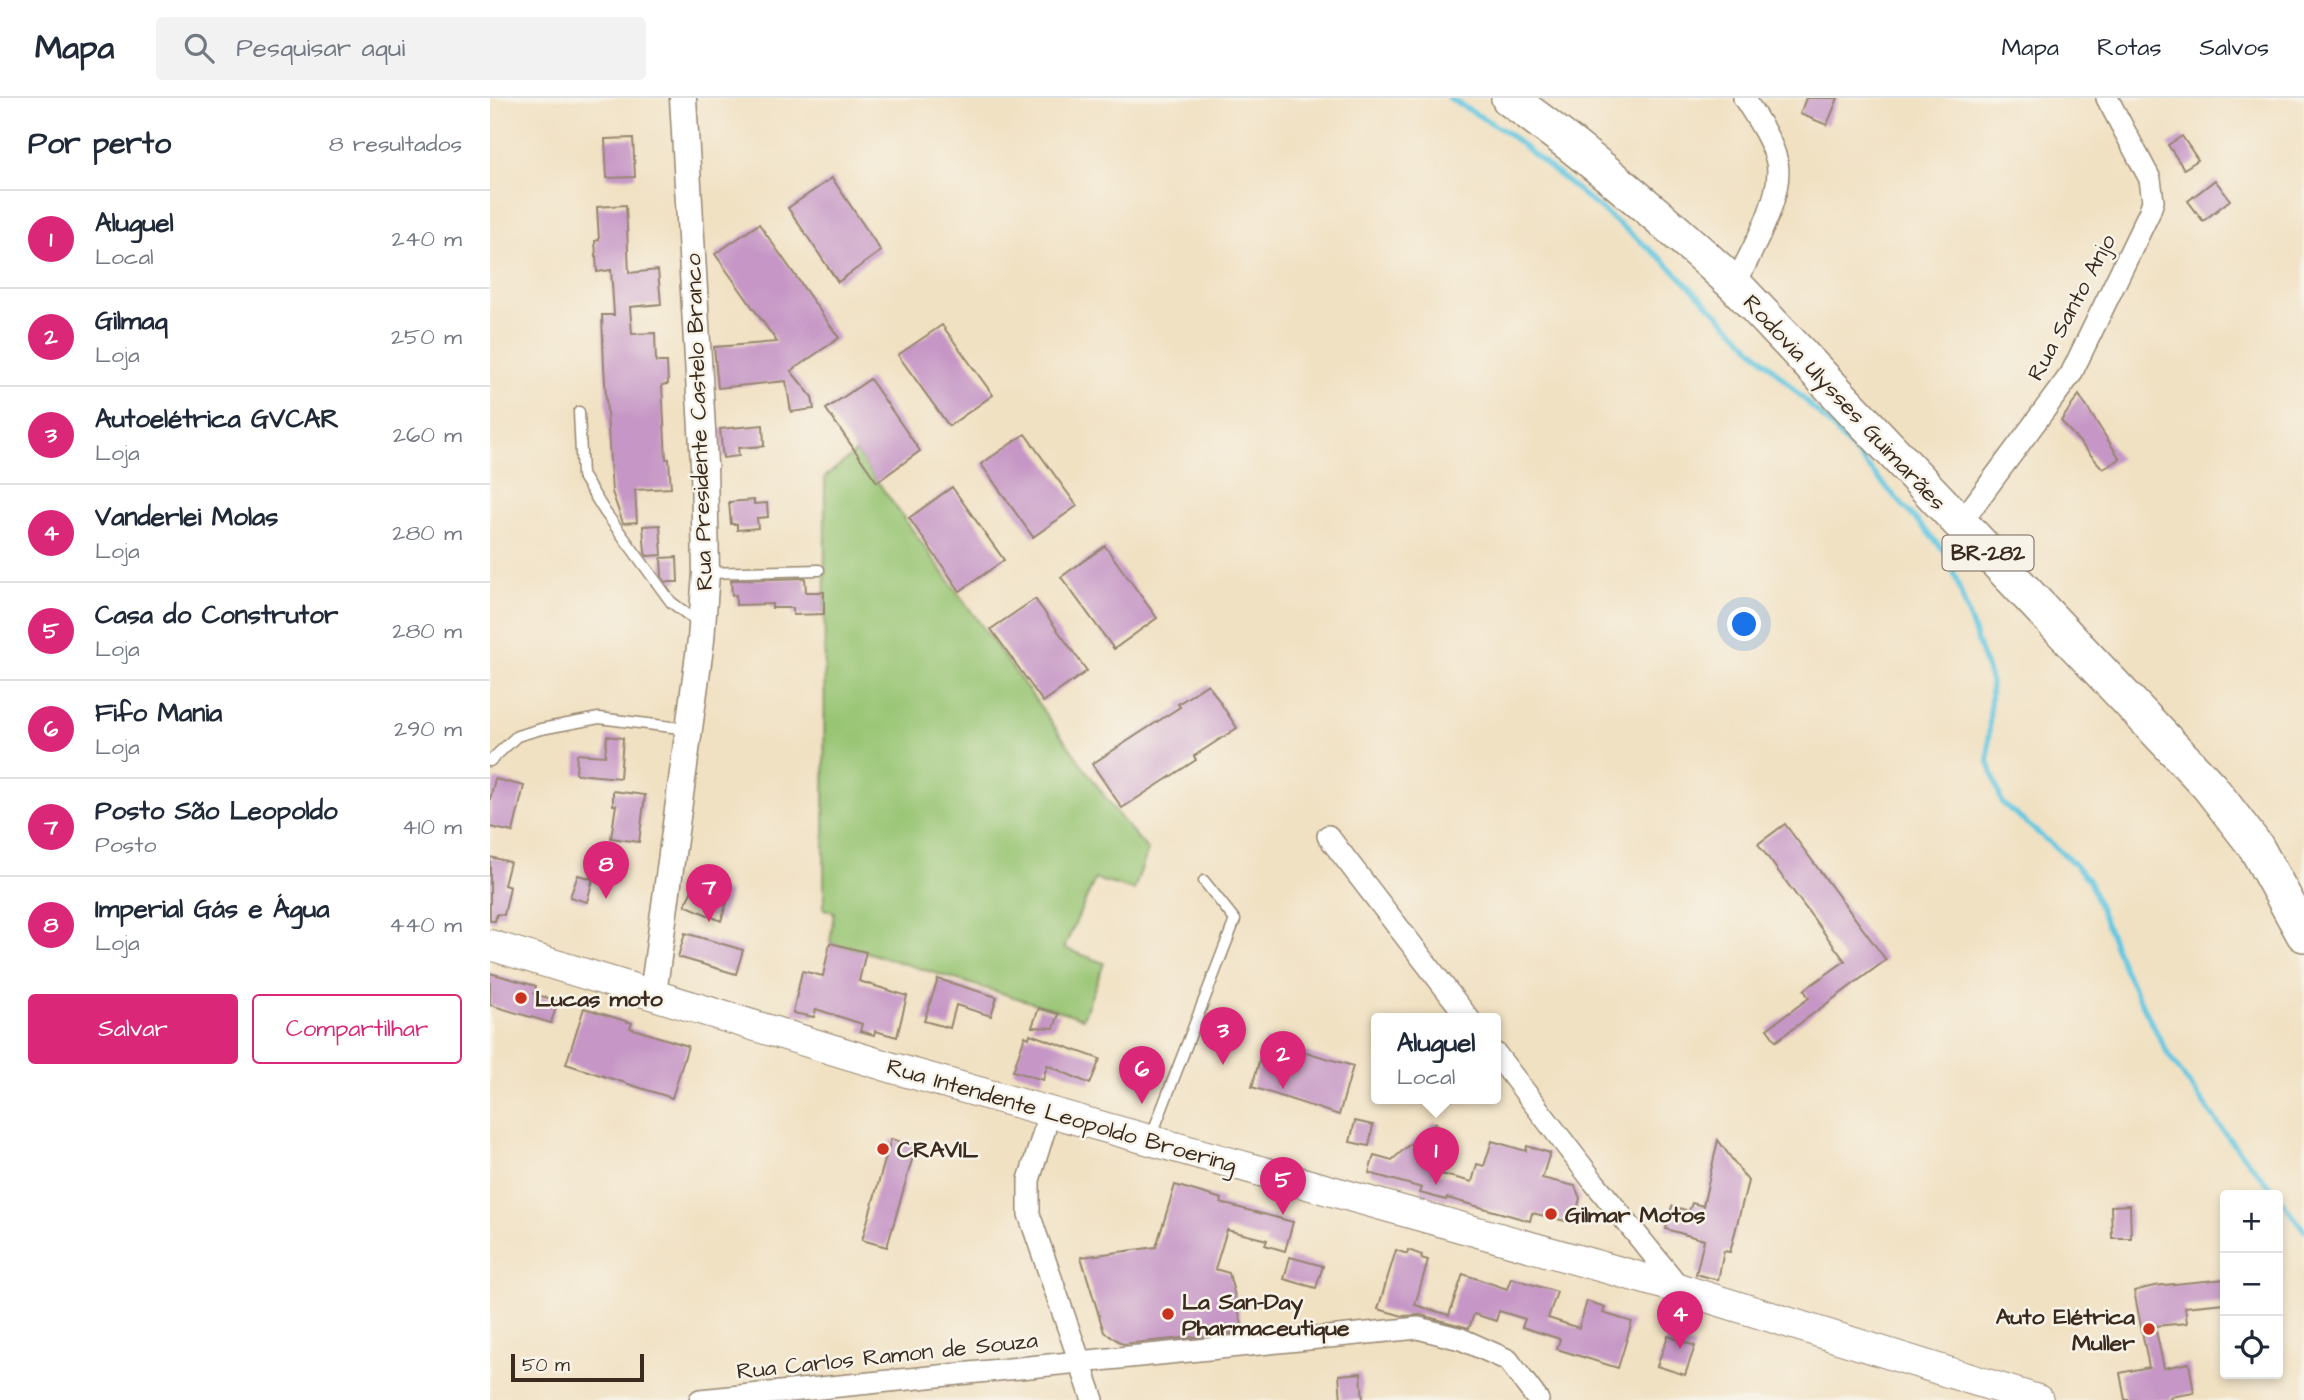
<!DOCTYPE html>
<html lang="pt">
<head>
<meta charset="utf-8">
<style>
  body { margin:0; font-family:"Architects Daughter",sans-serif; background:#f2f2f3; color:#1f2937 }
  .controls { position:absolute; right:21px; bottom:21px; display:grid; overflow:hidden; border-radius:7px; box-shadow:0 4px 10px #0003 }
  .controls button { width:63px; height:63px; display:grid; place-items:center; padding:0; border:0; border-bottom:2px solid #e0e1e3; background:#fff; color:#1f2937; font:35px sans-serif }
  .scale { position:absolute; left:21px; bottom:18px; width:133px; box-sizing:border-box; padding-left:7px; border:4px solid #3b2a1e; border-top:0; font-size:19px; line-height:24px; white-space:nowrap; color:#3b2a1e; -webkit-text-stroke:5px #f7f3e8; paint-order:stroke }
  .you { position:absolute; left:1255px; top:527px; width:24px; height:24px; margin:-18px; border:5px solid #fff; border-radius:50%; background:#1a73e8; box-shadow:0 0 0 10px #1a73e833 }
  .badge { display:grid; place-items:center; width:46px; height:46px; border-radius:50%; background:#db2777; color:#fff; font-size:23px; font-weight:700 }
  .pin { position:absolute; translate:-50% -58px; filter:drop-shadow(0 2px 4px #0008) }
  .pin::after { content:''; position:absolute; top:37px; width:24px; height:21px; background:inherit; clip-path:polygon(0 0,100% 0,50% 100%) }
  .popup { position:absolute; left:881px; top:915px; width:130px; height:91px; box-sizing:border-box; display:grid; place-content:center; border-radius:7px; background:#fff; filter:drop-shadow(0 2px 5px #0005); font-size:23px; white-space:nowrap; color:#747a83 }
  .popup b { font-size:26px; color:#1f2937 }
  .popup::after { content:''; position:absolute; left:50%; top:100%; margin-left:-14px; border:14px solid transparent; border-top-color:#fff }
  .list { margin:0; padding:0; list-style:none }
  h2 { display:flex; justify-content:space-between; align-items:center; height:91px; margin:0; padding:0 28px; font-size:30px }
  h2 small { font-size:23px; font-weight:400; color:#747a83 }
  .list li { display:grid; grid-template-columns:46px 1fr auto; gap:21px; align-items:center; box-sizing:border-box; height:98px; padding:0 28px; border-top:2px solid #e0e1e3 }
  .list b { display:block; font-size:26px; white-space:nowrap }
  .list p { margin:0; font-size:23px; white-space:nowrap; color:#747a83 }
  .list em { font-size:23px; font-style:normal; color:#747a83 }
  .actions { display:flex; gap:14px; padding:21px 28px }
  .actions a { flex:1; padding:16px 0; border:2px solid #db2777; border-radius:7px; text-align:center; font-size:24px; color:#db2777 }
  .actions .main { background:#db2777; color:#fff }
  .icon { flex:none; width:38px; height:38px; fill:none; stroke:currentColor; stroke-width:2; stroke-linecap:round; stroke-linejoin:round }
  .map { position:relative; flex:none; width:1814px; height:1302px; overflow:hidden }
  header { display:flex; align-items:center; gap:42px; box-sizing:border-box; height:98px; padding:0 35px; background:#fff; border-bottom:2px solid #e0e1e3 }
  header strong { font-size:33px }
  nav { display:flex; gap:38px; margin-inline-start:auto; font-size:24px }
  .search { width:490px; height:63px; background:#f2f2f3; display:flex; align-items:center; gap:18px; box-sizing:border-box; padding:0 24px; border-radius:7px; color:#747a83; font-size:26px }
  main { display:flex }
  aside { flex:1; background:#fff }
  .map>svg:first-child { display:block }
</style>
</head>
<body>
<header>
<strong>Mapa</strong>
<div class="search"><svg class="icon" aria-label="search" viewBox="0 0 24 24"><circle cx="10" cy="10" r="6"/><path d="M15 15l6 6"/></svg>Pesquisar aqui</div>
<nav><a>Mapa</a><a>Rotas</a><a>Salvos</a></nav>
</header>
<main>
<aside>
<h2>Por perto<small>8 resultados</small></h2>
<ul class="list">
<li><span class="badge">1</span><div><b>Aluguel</b><p>Local</p></div><em>240 m</em></li>
<li><span class="badge">2</span><div><b>Gilmaq</b><p>Loja</p></div><em>250 m</em></li>
<li><span class="badge">3</span><div><b>Autoelétrica GVCAR</b><p>Loja</p></div><em>260 m</em></li>
<li><span class="badge">4</span><div><b>Vanderlei Molas</b><p>Loja</p></div><em>280 m</em></li>
<li><span class="badge">5</span><div><b>Casa do Construtor</b><p>Loja</p></div><em>280 m</em></li>
<li><span class="badge">6</span><div><b>Fifo Mania</b><p>Loja</p></div><em>290 m</em></li>
<li><span class="badge">7</span><div><b>Posto São Leopoldo</b><p>Posto</p></div><em>410 m</em></li>
<li><span class="badge">8</span><div><b>Imperial Gás e Água</b><p>Loja</p></div><em>440 m</em></li>
</ul>
<div class="actions"><a class="main">Salvar</a><a>Compartilhar</a></div>
</aside>
<div class="map">
<svg width="1814" height="1302" viewBox="0 0 1814 1302">
  <rect width="100%" height="100%" fill="#f7f3e8"/>
  <filter id="ink" filterUnits="userSpaceOnUse"><feTurbulence type="fractalNoise" baseFrequency=".0143" numOctaves="2"/><feDisplacementMap in="SourceGraphic" scale="14" xChannelSelector="R" yChannelSelector="G"/><feConvolveMatrix kernelMatrix="1 2 1 2 8 2 1 2 1" color-interpolation-filters="sRGB"/></filter>
  <filter id="wash" filterUnits="userSpaceOnUse"><feTurbulence type="fractalNoise" baseFrequency=".00686" numOctaves="4" result="noise"/><feDisplacementMap in="SourceGraphic" scale="28" xChannelSelector="R" yChannelSelector="G"/><feGaussianBlur stdDeviation="1.57" result="paint"/><feColorMatrix in="noise" values="0 0 0 0 0 0 0 0 0 0 0 0 0 0 0 0 0 1.4 0 .05"/><feComposite in="paint" operator="in"/></filter>
  <g filter="url(#wash)">
    <rect width="100%" height="100%" fill="#f1e1c3"/>
    <path fill="#98c573" stroke="#6a7848" stroke-width="2" d="M366,354L632,722L658,752L644,792L605,781L574,850L614,865L593,920L376,854L340,845L344,814L334,811L335,379Z"/>
    <g fill="none" stroke-linecap="round" stroke-linejoin="round">
      <path stroke="#63c7e1" stroke-width="5" d="M959,0L1016,34L1173,162L1339,326L1458,457L1501,584L1498,662L1512,705L1577,759L1598,781L1635,873L1679,958L1740,1042L1794,1105L1814,1132"/>
    </g>
    <g id="blocks">
      <g fill="#c697c6">
        <path d="M1316,0H1348L1337,27L1310,16Z"/>
        <path d="M1692,38L1708,62L1694,71L1678,47Z"/>
        <path d="M143,40L145,79L117,80L115,41Z"/>
        <path d="M342,80L391,153L348,184L298,110Z"/>
        <path d="M1725,82L1740,102L1713,123L1698,103Z"/>
        <path d="M136,107L139,175L168,172L171,206L140,209L142,236L165,235L166,264H177L178,286L172,287L176,361H179L181,390L145,392L147,424L133,425L122,394L114,268L112,217H124L121,172L107,174L105,143L109,142L107,109Z"/>
        <path d="M269,126L349,240L301,273L322,299L324,311L301,314L296,283L228,290L224,249L287,244L225,156Z"/>
        <path d="M452,227L503,297L459,328L408,257Z"/>
        <path d="M380,281L430,353L387,384L336,311Z"/>
        <path d="M1589,297L1630,361L1613,371L1571,323Z"/>
        <path d="M273,327L274,348L248,350L249,358L233,360L230,331Z"/>
        <path d="M535,336L587,408L543,439L491,366Z"/>
        <path d="M462,389L514,462L470,493L419,420Z"/>
        <path d="M264,402V406L277,405L278,419L267,420L268,430L247,432V426H241L239,404Z"/>
        <path d="M170,427L172,457L157,458L155,455L153,428Z"/>
        <path d="M615,448L667,520L624,551L571,479Z"/>
        <path d="M187,459L188,484H176L172,479L171,460Z"/>
        <path d="M315,480L316,494H334V516L303,517V510H282V506L246,507V497H242L241,482Z"/>
        <path d="M545,501L597,573L553,604L501,531Z"/>
        <path d="M718,586L747,630L704,658L706,662L632,710L602,666L690,609L688,606Z"/>
        <path d="M117,638L133,640L130,680L86,676L87,656L115,658Z"/>
        <path d="M5,681L34,688L23,734L0,729V701Z"/>
        <path d="M123,693L155,697L149,744L121,740L126,707H123Z"/>
        <path d="M1295,726L1396,862L1286,943L1277,931L1319,900L1314,892L1355,863L1268,746Z"/>
        <path d="M0,759L20,764L14,787L20,789L14,817L7,816L5,823H0Z"/>
        <path d="M88,777L103,781L97,804L80,799Z"/>
        <path d="M216,788L240,795L231,823L195,807L203,790L214,793Z"/>
        <path d="M195,835L253,852L246,876L188,859Z"/>
        <path d="M340,845L376,854L369,883L417,898L407,939L385,933L384,937L370,933L372,926L326,911L324,919L303,915L312,873L333,878Z"/>
        <path d="M0,875L46,888L44,896L68,903L61,925L0,907Z"/>
        <path d="M448,881L507,899L501,918L466,907L460,930L434,923Z"/>
        <path d="M94,910L142,925L140,930L198,948L182,1000L76,966Z"/>
        <path d="M549,910L569,916L564,930L542,929Z"/>
        <path d="M540,936L610,961L600,986L557,967L553,982L523,973L535,938L539,940Z"/>
        <path d="M775,942L863,968L849,1017L762,989Z"/>
        <path d="M865,1023L883,1027L879,1048L860,1044Z"/>
        <path d="M945,1024L957,1036L946,1047L958,1059L943,1074L982,1084L987,1066L994,1068L1002,1043L1036,1053L1037,1048L1060,1055L1052,1080L1085,1088L1090,1100L1084,1125L1042,1115L1040,1123L957,1100L956,1102L930,1095L932,1090L879,1075L884,1057L902,1062Z"/>
        <path d="M401,1041L426,1048L397,1149L372,1142Z"/>
        <path d="M1228,1042L1258,1083L1240,1154L1234,1153L1228,1182L1206,1176L1214,1142L1176,1131L1182,1108L1199,1113L1202,1105L1213,1108Z"/>
        <path d="M685,1087L732,1101L731,1105L803,1124L795,1153L775,1147L777,1142L737,1132L725,1171L739,1175L754,1234L633,1246L614,1234L591,1159L666,1149Z"/>
        <path d="M1640,1107L1641,1140H1622L1621,1108Z"/>
        <path d="M906,1152L917,1156L918,1152L932,1157L931,1160L938,1162L925,1207L959,1217L973,1176L1017,1191L1021,1180L1067,1194L1058,1220L1089,1230L1097,1203L1115,1209L1113,1215L1142,1224L1128,1270L1067,1251L1070,1241L1032,1229L1035,1221L1009,1213L1006,1223L984,1216L979,1230L931,1217L913,1218L888,1211Z"/>
        <path d="M800,1159L833,1168L826,1190L794,1181Z"/>
        <path d="M1735,1181V1205L1695,1209L1697,1225L1665,1228L1674,1270L1699,1265L1704,1295L1680,1299L1681,1302H1635L1630,1275L1659,1269L1644,1193L1664,1188Z"/>
        <path d="M1178,1238L1205,1248L1195,1277L1167,1268Z"/>
        <path d="M871,1275L873,1302H851L849,1277Z"/>
      </g>
    </g>
  </g>
  <g filter="url(#ink)">
    <use href="#blocks" fill-opacity="0" stroke="#968670" stroke-width="2"/>
    <g fill="none" stroke-linecap="round" stroke-linejoin="round">
      <defs>
        <g id="service">
          <path d="M89,314L92,377L115,414L181,504L210,526"/>
          <path d="M216,475L329,472"/>
          <path d="M0,663L27,638L51,631L109,620L198,631"/>
          <path d="M661,1039L745,822L714,783"/>
        </g>
        <g id="minor">
          <path d="M1245,187C1260,155 1294,99 1287,64C1282,42 1266,19 1254,0"/>
          <path d="M1470,426L1581,276L1659,115L1663,103L1660,81L1617,0"/>
          <path d="M838,738L979,921"/>
          <path d="M1006,956L1104,1084L1191,1191"/>
          <path d="M560,1014L539,1082V1116L603,1302"/>
          <path d="M210,1302L928,1230L971,1241L1018,1262L1048,1302"/>
        </g>
        <path id="tertiary" d="M163,896L211,542L216,475L214,366L193,0"/>
        <path id="secondary" d="M0,847L403,970L1191,1191L1548,1302"/>
        <path id="trunk" d="M1019,0C1099,58 1173,120 1245,187L1719,688L1766,749L1814,836"/>
      </defs>
      <use href="#service" stroke="#968670" stroke-width="13"/>
      <use href="#minor" stroke="#968670" stroke-width="24"/>
      <use href="#tertiary" stroke="#968670" stroke-width="29"/>
      <use href="#secondary" stroke="#968670" stroke-width="32"/>
      <use href="#trunk" stroke="#968670" stroke-width="38"/>
      <use href="#service" stroke="#fff" stroke-width="10"/>
      <use href="#minor" stroke="#fff" stroke-width="21"/>
      <use href="#tertiary" stroke="#fff" stroke-width="26"/>
      <use href="#secondary" stroke="#fff" stroke-width="30"/>
      <use href="#trunk" stroke="#fff" stroke-width="35"/>
    </g>
  </g>
  <g fill="#c8321e" stroke="#f7f3e8" stroke-width="2.5">
    <circle cx="31" cy="900" r="7"/>
    <circle cx="393" cy="1051" r="7"/>
    <circle cx="1061" cy="1116" r="7"/>
    <circle cx="678" cy="1216" r="7"/>
    <circle cx="1659" cy="1231" r="7"/>
  </g>
  <g text-anchor="middle" stroke-width="5" stroke-linejoin="round" paint-order="stroke">
    <rect fill="#f7f3e8" stroke="#73665b" stroke-width="2" x="1452.5" y="437.5" width="91" height="35" rx="5"/>
    <g font-size="21" font-weight="bold" fill="#3b2a1e">
      <text x="1498" y="462">BR-282</text>
    </g>
    <g font-size="23" fill="#3b2a1e" stroke="#f7f3e8">
      <text transform="translate(1581 209) rotate(-62)" y="8">Rua Santo Anjo</text>
      <text transform="translate(1355 304) rotate(47)" y="8">Rodovia Ulysses Guimarães</text>
      <text transform="translate(208 324) rotate(-92)" y="8">Rua Presidente Castelo Branco</text>
      <text transform="translate(572 1017) rotate(16)" y="8">Rua Intendente Leopoldo Broering</text>
      <text transform="translate(397 1257) rotate(-6)" y="8">Rua Carlos Ramon de Souza</text>
    </g>
    <g font-size="23" font-weight="bold" fill="#3b2a1e" stroke="#f7f3e8" text-anchor="start">
      <text x="45" y="908">Lucas moto</text>
      <text x="407" y="1059">CRAVIL</text>
      <text x="1075" y="1124">Gilmar Motos</text>
      <text x="692" y="1211">La San-Day<tspan x="692" dy="26">Pharmaceutique</tspan></text>
      <text x="1645" y="1226" text-anchor="end">Auto Elétrica<tspan x="1645" dy="26">Muller</tspan></text>
    </g>
  </g>
</svg>
<div class="controls">
<button>+</button>
<button>−</button>
<button><svg class="icon" aria-label="locate" viewBox="0 0 24 24"><circle cx="12" cy="12" r="6"/><path d="M12 2v4M12 18v4M2 12h4M18 12h4"/></svg></button>
</div>
<div class="scale">50 m</div>
<div class="you"></div>
<div class="pin badge" style="left:946px;top:1087px">1</div>
<div class="popup"><b>Aluguel</b>Local</div>
<div class="pin badge" style="left:793px;top:991px">2</div>
<div class="pin badge" style="left:733px;top:967px">3</div>
<div class="pin badge" style="left:1190px;top:1251px">4</div>
<div class="pin badge" style="left:793px;top:1117px">5</div>
<div class="pin badge" style="left:652px;top:1006px">6</div>
<div class="pin badge" style="left:219px;top:824px">7</div>
<div class="pin badge" style="left:116px;top:801px">8</div>
</div>
</main>
</body>
</html>
